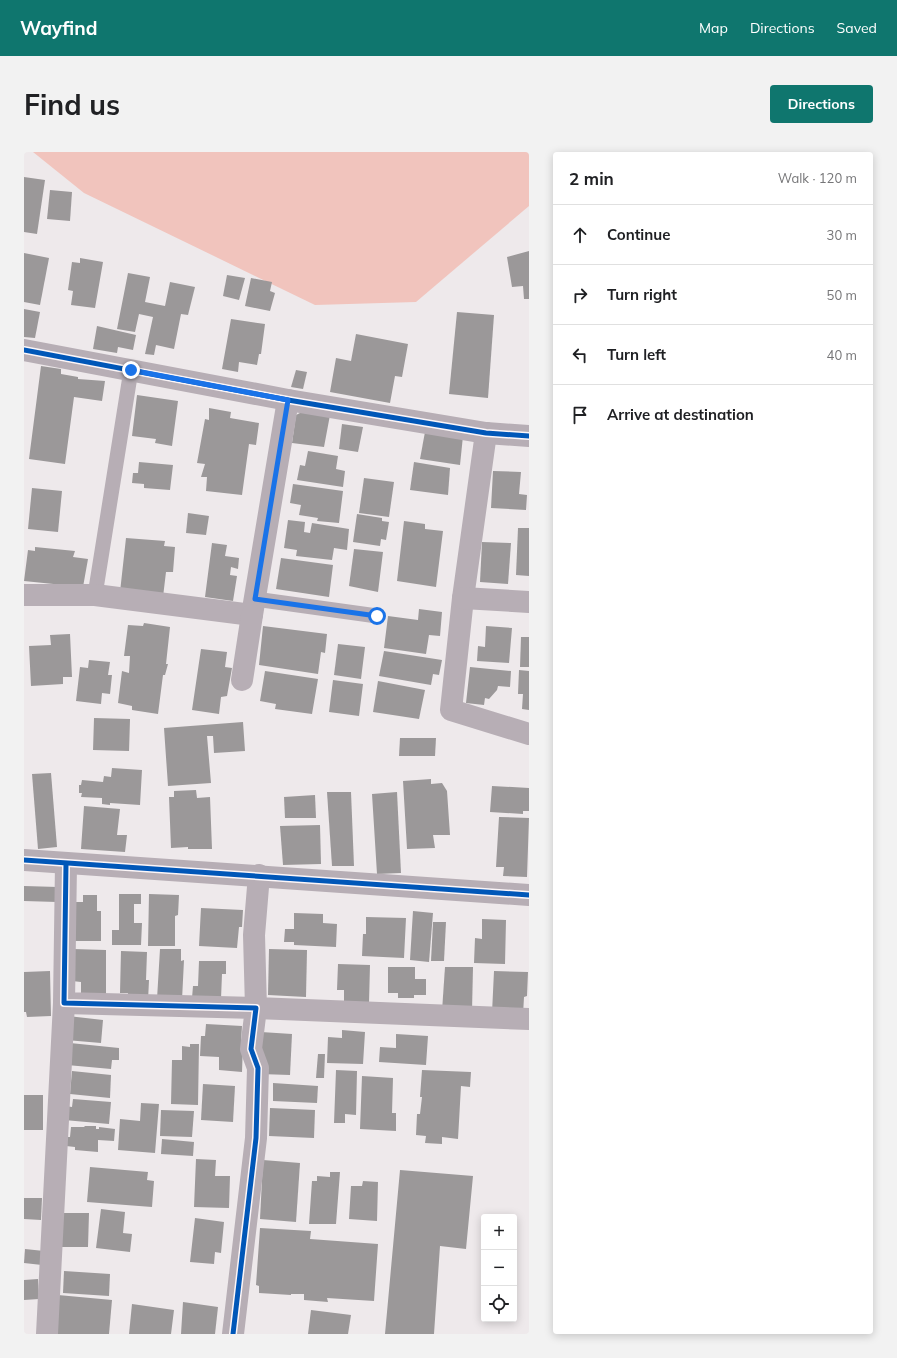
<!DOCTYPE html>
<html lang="en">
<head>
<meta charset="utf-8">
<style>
  body { margin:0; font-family:Mulish,sans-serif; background:#f2f2f2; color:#202124 }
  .controls { position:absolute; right:12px; bottom:12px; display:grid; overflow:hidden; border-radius:4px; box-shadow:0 2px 10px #0003 }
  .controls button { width:36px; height:36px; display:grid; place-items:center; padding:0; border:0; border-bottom:1px solid #e0e0e0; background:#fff; color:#202124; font:20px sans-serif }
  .stop { position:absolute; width:12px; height:12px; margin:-9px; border:3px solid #1a73e8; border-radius:50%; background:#fff }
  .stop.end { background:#1a73e8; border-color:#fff; box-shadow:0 1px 4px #0008 }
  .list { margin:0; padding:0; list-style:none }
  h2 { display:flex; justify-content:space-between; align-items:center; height:52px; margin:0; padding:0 16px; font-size:17px }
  h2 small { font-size:13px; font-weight:400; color:#757577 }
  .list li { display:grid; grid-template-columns:26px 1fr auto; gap:12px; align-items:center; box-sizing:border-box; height:60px; padding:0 16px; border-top:1px solid #e0e0e0 }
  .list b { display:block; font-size:15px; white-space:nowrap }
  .list em { font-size:13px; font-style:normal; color:#757577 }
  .icon { flex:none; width:22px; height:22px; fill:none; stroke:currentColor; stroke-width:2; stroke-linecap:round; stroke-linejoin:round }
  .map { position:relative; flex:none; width:505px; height:1182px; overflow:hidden; border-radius:4px }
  header { display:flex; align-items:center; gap:24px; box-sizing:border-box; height:56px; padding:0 20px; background:#0f766e; color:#fff }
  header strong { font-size:19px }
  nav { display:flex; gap:22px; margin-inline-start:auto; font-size:14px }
  .intro { display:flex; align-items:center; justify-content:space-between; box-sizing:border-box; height:96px; padding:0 24px }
  h1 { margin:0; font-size:28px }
  .button { padding:10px 18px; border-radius:4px; background:#0f766e; color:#fff; font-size:14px; font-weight:700 }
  main { display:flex; gap:24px; padding:0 24px }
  aside { flex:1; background:#fff; border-radius:4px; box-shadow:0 2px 10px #0003 }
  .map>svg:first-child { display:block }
</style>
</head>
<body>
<header>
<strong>Wayfind</strong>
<nav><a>Map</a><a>Directions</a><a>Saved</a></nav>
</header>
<div class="intro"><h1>Find us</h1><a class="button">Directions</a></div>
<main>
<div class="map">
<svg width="505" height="1182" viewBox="0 0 505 1182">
  <rect width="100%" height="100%" fill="#eee9eb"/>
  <path fill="#f1c4bd" d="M9,0H505V54L392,150L291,153L60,41Z"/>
  <g fill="#9b9899">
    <path d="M0,25L21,28L13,82L0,80Z"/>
    <path d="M26,38L48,40L46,69L23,67Z"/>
    <path d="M505,99V147H500L499,134L488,135L483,105Z"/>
    <path d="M0,101L25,106L16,153L0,150Z"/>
    <path d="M56,106L79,110L71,156L47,153L49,139L44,138L48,110L56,111Z"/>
    <path d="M104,121L126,125L121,150L141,154L146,130L171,135L164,163L157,162L150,197L132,193L130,203L121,202L129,165L115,162L111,180L93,177Z"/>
    <path d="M203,123L221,126L215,148L199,144Z"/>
    <path d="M227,126L248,130L246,139L251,141L246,159L221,154Z"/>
    <path d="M0,157L16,160L11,186L0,185Z"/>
    <path d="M433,160L470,163L464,246L425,242Z"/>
    <path d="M207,167L241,172L237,202H235L233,213L215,210L214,220L198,217Z"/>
    <path d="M73,174L112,183L109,198L94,195L93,201L69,197Z"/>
    <path d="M332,182L384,192L378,225L371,224L366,251L306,240L312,206L327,209Z"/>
    <path d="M17,214L37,217V222L54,225V227L81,229L78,249L50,245L41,312L5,307Z"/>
    <path d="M272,218L283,220L279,237L267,235Z"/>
    <path d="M113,243L154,249L148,294L131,291L132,287L108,284Z"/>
    <path d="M185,256L207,260L206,266L235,271L232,293L225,292L218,343L182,339L183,325H177L181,312L173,311L181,267L185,268Z"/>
    <path d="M280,259L306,263L300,295L268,291L272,263Z"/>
    <path d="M318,272L339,275L334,300L315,297Z"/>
    <path d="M401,280L439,284L436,313L396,307Z"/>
    <path d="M284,299L314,304L312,317L321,319L319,335L273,328L276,313L281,314Z"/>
    <path d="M115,310L149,313L146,338L120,336V332L108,331L109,321H114Z"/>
    <path d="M390,310L426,316L424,343L386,338Z"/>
    <path d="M469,319L497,320L495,342L503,343L502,358L467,356Z"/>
    <path d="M340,326L370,330L365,365L335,361Z"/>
    <path d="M269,332L319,339L315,371L293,369L294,366L275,363L277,353L266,351Z"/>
    <path d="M8,336L38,339L34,380L4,377Z"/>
    <path d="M164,361L185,364L182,383L162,381Z"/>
    <path d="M333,362L358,366V369L365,370L362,388L357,387L356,394L329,390Z"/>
    <path d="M264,368L281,370L280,380L286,381L288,371L325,377L323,398L310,396L308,408L272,404L273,398L260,396Z"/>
    <path d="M380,369L401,372V377L419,379L412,435L373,429Z"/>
    <path d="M494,376H505V424L492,423Z"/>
    <path d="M102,386L141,389L140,394L151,395L149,420H142L139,445L96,440Z"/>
    <path d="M458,390L487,391L484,432L456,430Z"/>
    <path d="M188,391L203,393L201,404L215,406L214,417L207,415L206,423L213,424L209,449L181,445Z"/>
    <path d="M11,395L51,399L49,405L64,407L59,435L0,429L4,398L11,399Z"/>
    <path d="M330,397L359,400L354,440L325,434Z"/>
    <path d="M257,406L309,413L305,445L252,437Z"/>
    <path d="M395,457L418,460L416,484L405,483L402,502L360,496L364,464L394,468Z"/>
    <path d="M120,471L146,475L142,512H144L141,523H139L134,562L108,558V554L94,551L98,519L105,521L106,504H100L104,473L119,474Z"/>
    <path d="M239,474L303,482L301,501L297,500L294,522L235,513Z"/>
    <path d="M462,474L488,476L485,511L453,509L454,494L461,495Z"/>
    <path d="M46,482L48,525H39V532L7,534L5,494L27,493L26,483Z"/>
    <path d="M497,485H505V515H496Z"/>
    <path d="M314,492L341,495L337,527L310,523Z"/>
    <path d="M177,497L203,500L201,515L208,516L203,544L197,545L195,562L168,558Z"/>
    <path d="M360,499L418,508L415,523L409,522L407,533L355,524Z"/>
    <path d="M65,508L86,510L84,523H88L86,542L78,541L77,552L52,549L56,515L64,516Z"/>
    <path d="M446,515L487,519L486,535L474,534L473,538L465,547L461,546L460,553L442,551Z"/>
    <path d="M495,518L505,519V558L498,557L499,542H494Z"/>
    <path d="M241,519L294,527L288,562L251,557L252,552L236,549Z"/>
    <path d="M309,528L339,532L335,564L305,560Z"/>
    <path d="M354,529L401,538L395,567L349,560Z"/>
    <path d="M70,566L106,567L105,599L69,598Z"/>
    <path d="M219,570L221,599L190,601L189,584H183L187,631L144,634L140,576Z"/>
    <path d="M376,586H412L411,604H375Z"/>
    <path d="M88,616L118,618L116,653L86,651V653L78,652V646L57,645L58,641H55V633H57L58,628L79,630L80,624L87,625Z"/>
    <path d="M27,621L33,695L14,697L8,622Z"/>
    <path d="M407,627V632L418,631L423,639L426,683H409L411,696L383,697L379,629Z"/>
    <path d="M468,634L505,636V659H499V662L466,660Z"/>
    <path d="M172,638L173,646L186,645L188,697H164V695L147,696L145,645H150V639Z"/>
    <path d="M303,640H327L330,714H308Z"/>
    <path d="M373,640L377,721L353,722L348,642Z"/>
    <path d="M291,643L292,666H261L260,645Z"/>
    <path d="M60,654L96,657L93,683H103L101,700L57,697Z"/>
    <path d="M475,665L505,666L503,725L479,724L480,715H472Z"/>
    <path d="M296,673L297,712L259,713L256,674Z"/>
    <path d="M0,734L34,735L33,750L0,749Z"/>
    <path d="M95,742H117V752H110V771H118L117,793H88V778H95Z"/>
    <path d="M125,742L155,743L154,763L151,764V794H124Z"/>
    <path d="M59,743H73V759H77V789H50V750H59Z"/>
    <path d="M177,756L219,758L218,775H215L213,796L175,794Z"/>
    <path d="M389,759L409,761L405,810L386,808Z"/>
    <path d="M270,761L299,762V771L313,772L312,795L270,793V790H260L261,777H270Z"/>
    <path d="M342,765L382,766L380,806L338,804L339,782H342Z"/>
    <path d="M458,767L482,768L481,812L450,811L451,786L458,787Z"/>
    <path d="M409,770H422L420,809H407Z"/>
    <path d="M49,797L82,798V843L57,842V830L48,829Z"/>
    <path d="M136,797H157V809L160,808L158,848L133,847Z"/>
    <path d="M245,797L283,798L282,845L244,843Z"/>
    <path d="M97,799L123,800L122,828H125L124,849H103L104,841H96Z"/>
    <path d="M175,809H202V822H198L197,847L168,846L169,834H174Z"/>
    <path d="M314,812L346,813L345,851H320V838H313Z"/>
    <path d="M364,815H391V827H402V843H390V846H374V841H364Z"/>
    <path d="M421,815H449L448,859H418Z"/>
    <path d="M26,819L27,864L3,865L2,860H0V820Z"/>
    <path d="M470,819L504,820L503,844L500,845L499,863L468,861Z"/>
    <path d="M44,864L79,868L77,891L42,888Z"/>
    <path d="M182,872L218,874L217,890L219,891L218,920L195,918V905L176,904L177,884H181Z"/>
    <path d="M318,878L341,880L339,912L303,911L304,885L318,886Z"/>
    <path d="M237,880L268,882L266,923L236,922Z"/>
    <path d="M372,882L404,884L402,913L355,910L356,895L372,896Z"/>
    <path d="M46,891L95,896V908H88L87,917L43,913Z"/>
    <path d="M166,892H175L174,953L147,952L148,908H158V894L166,895Z"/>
    <path d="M294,902H301L300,926H292Z"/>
    <path d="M312,918L333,919L332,963L321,962V971H310Z"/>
    <path d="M398,918L447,920L446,935L437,934L434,987L418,985V992L401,991L402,984L392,983L393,962H396L398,945H396Z"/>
    <path d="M48,919L87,923L86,946L46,942Z"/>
    <path d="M338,924L369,926L368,961H372V979L336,977Z"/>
    <path d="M249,931L294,934L293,951L249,949Z"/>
    <path d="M179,932L211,934L209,970L177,968Z"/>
    <rect x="0" y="943" width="19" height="35"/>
    <path d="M49,947L87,950L85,972L40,968L41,954L48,955Z"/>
    <path d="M117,951L135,952L131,1001L94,998L96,967L116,969Z"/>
    <path d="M246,956L291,958L290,986L245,984Z"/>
    <path d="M137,958L170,959L168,985L136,984Z"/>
    <path d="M61,974H72V977H75V975L91,977L90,989L74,988V1000L51,998V995L42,994V985H46L47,975H60Z"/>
    <path d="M138,987L170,990L169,1004L137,1002Z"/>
    <path d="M172,1007L192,1008L191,1024H206L205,1056L170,1055Z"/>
    <path d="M239,1008L276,1011L272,1070L236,1067Z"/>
    <path d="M66,1015L124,1020L123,1028L130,1029L128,1055L63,1050Z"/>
    <path d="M376,1018L449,1024L442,1097L416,1094L410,1182H361Z"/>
    <path d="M306,1020H316L312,1072H285L288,1029H293V1024L306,1025Z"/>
    <path d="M339,1029L354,1030L353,1069L325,1067L327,1034H338Z"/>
    <path d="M0,1046H18L17,1068L0,1067Z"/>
    <path d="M77,1057L101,1060L99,1081L108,1082L106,1100L72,1096Z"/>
    <path d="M38,1061H65L64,1095H36Z"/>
    <path d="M171,1066L200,1070L197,1101L191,1100L190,1112L166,1110Z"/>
    <path d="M236,1076L287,1079L286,1087L354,1092L350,1149L303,1146L304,1150L280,1148V1142H267V1143L235,1141V1134L232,1133Z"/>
    <path d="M1,1097L20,1099L18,1113L0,1111Z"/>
    <path d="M40,1119L86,1122L85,1144L39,1141Z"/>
    <path d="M14,1127L15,1147L0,1148V1128Z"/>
    <path d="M34,1143L88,1148L85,1182H31Z"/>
    <path d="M159,1150L194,1155L191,1182H157Z"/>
    <path d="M108,1152L150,1158L147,1182H105Z"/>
    <path d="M287,1158L327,1163L324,1182H284Z"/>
  </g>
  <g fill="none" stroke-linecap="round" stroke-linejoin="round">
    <g stroke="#b7aeb5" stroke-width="15">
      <path d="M71,443L107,218"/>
      <path d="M231,447L353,464"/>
    </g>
    <g stroke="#b7aeb5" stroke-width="22">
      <path d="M0,198L264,248L462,281L505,284"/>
      <path d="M462,281L439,446L427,558L505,582"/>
      <path d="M0,443H71L228,463L264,248"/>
      <path d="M439,446L505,450"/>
      <path d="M218,528L228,463"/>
      <path d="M0,708L505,743"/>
      <path d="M42,712L40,851L232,856L227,897L234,916L232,986L209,1182"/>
      <path d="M235,723L230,783L232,856L505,867"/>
      <path d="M23,1182L40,851"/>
    </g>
    <defs>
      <g id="cycleway">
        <path d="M0,198L264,248L462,281L505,284"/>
        <path d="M0,708L505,743"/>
        <path d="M42,712L40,851L232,856L227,897L234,916L232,986L209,1182"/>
      </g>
    </defs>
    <use href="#cycleway" stroke="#fcf6f8" stroke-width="8"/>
    <use href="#cycleway" stroke="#0057b8" stroke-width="5"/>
  </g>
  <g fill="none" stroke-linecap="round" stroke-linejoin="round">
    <path stroke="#1a73e8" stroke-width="5" d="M107,218L264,248L231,447L353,464"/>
  </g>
</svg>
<div class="controls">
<button>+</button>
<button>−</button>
<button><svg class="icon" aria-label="locate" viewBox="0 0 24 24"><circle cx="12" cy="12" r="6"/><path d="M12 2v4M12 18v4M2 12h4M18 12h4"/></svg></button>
</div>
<div class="stop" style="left:353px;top:464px"></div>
<div class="stop end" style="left:107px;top:218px"></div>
</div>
<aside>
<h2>2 min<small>Walk · 120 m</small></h2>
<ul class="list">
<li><svg class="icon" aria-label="ahead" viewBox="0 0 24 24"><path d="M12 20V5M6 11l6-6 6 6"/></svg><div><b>Continue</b></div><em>30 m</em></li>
<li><svg class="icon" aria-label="right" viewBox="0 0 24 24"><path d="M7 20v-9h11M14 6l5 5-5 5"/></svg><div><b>Turn right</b></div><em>50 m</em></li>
<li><svg class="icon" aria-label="left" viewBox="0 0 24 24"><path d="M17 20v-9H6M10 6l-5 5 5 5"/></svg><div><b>Turn left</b></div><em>40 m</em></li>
<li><svg class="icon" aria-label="arrive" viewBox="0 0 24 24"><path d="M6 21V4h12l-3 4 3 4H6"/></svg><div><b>Arrive at destination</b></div></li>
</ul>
</aside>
</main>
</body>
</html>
